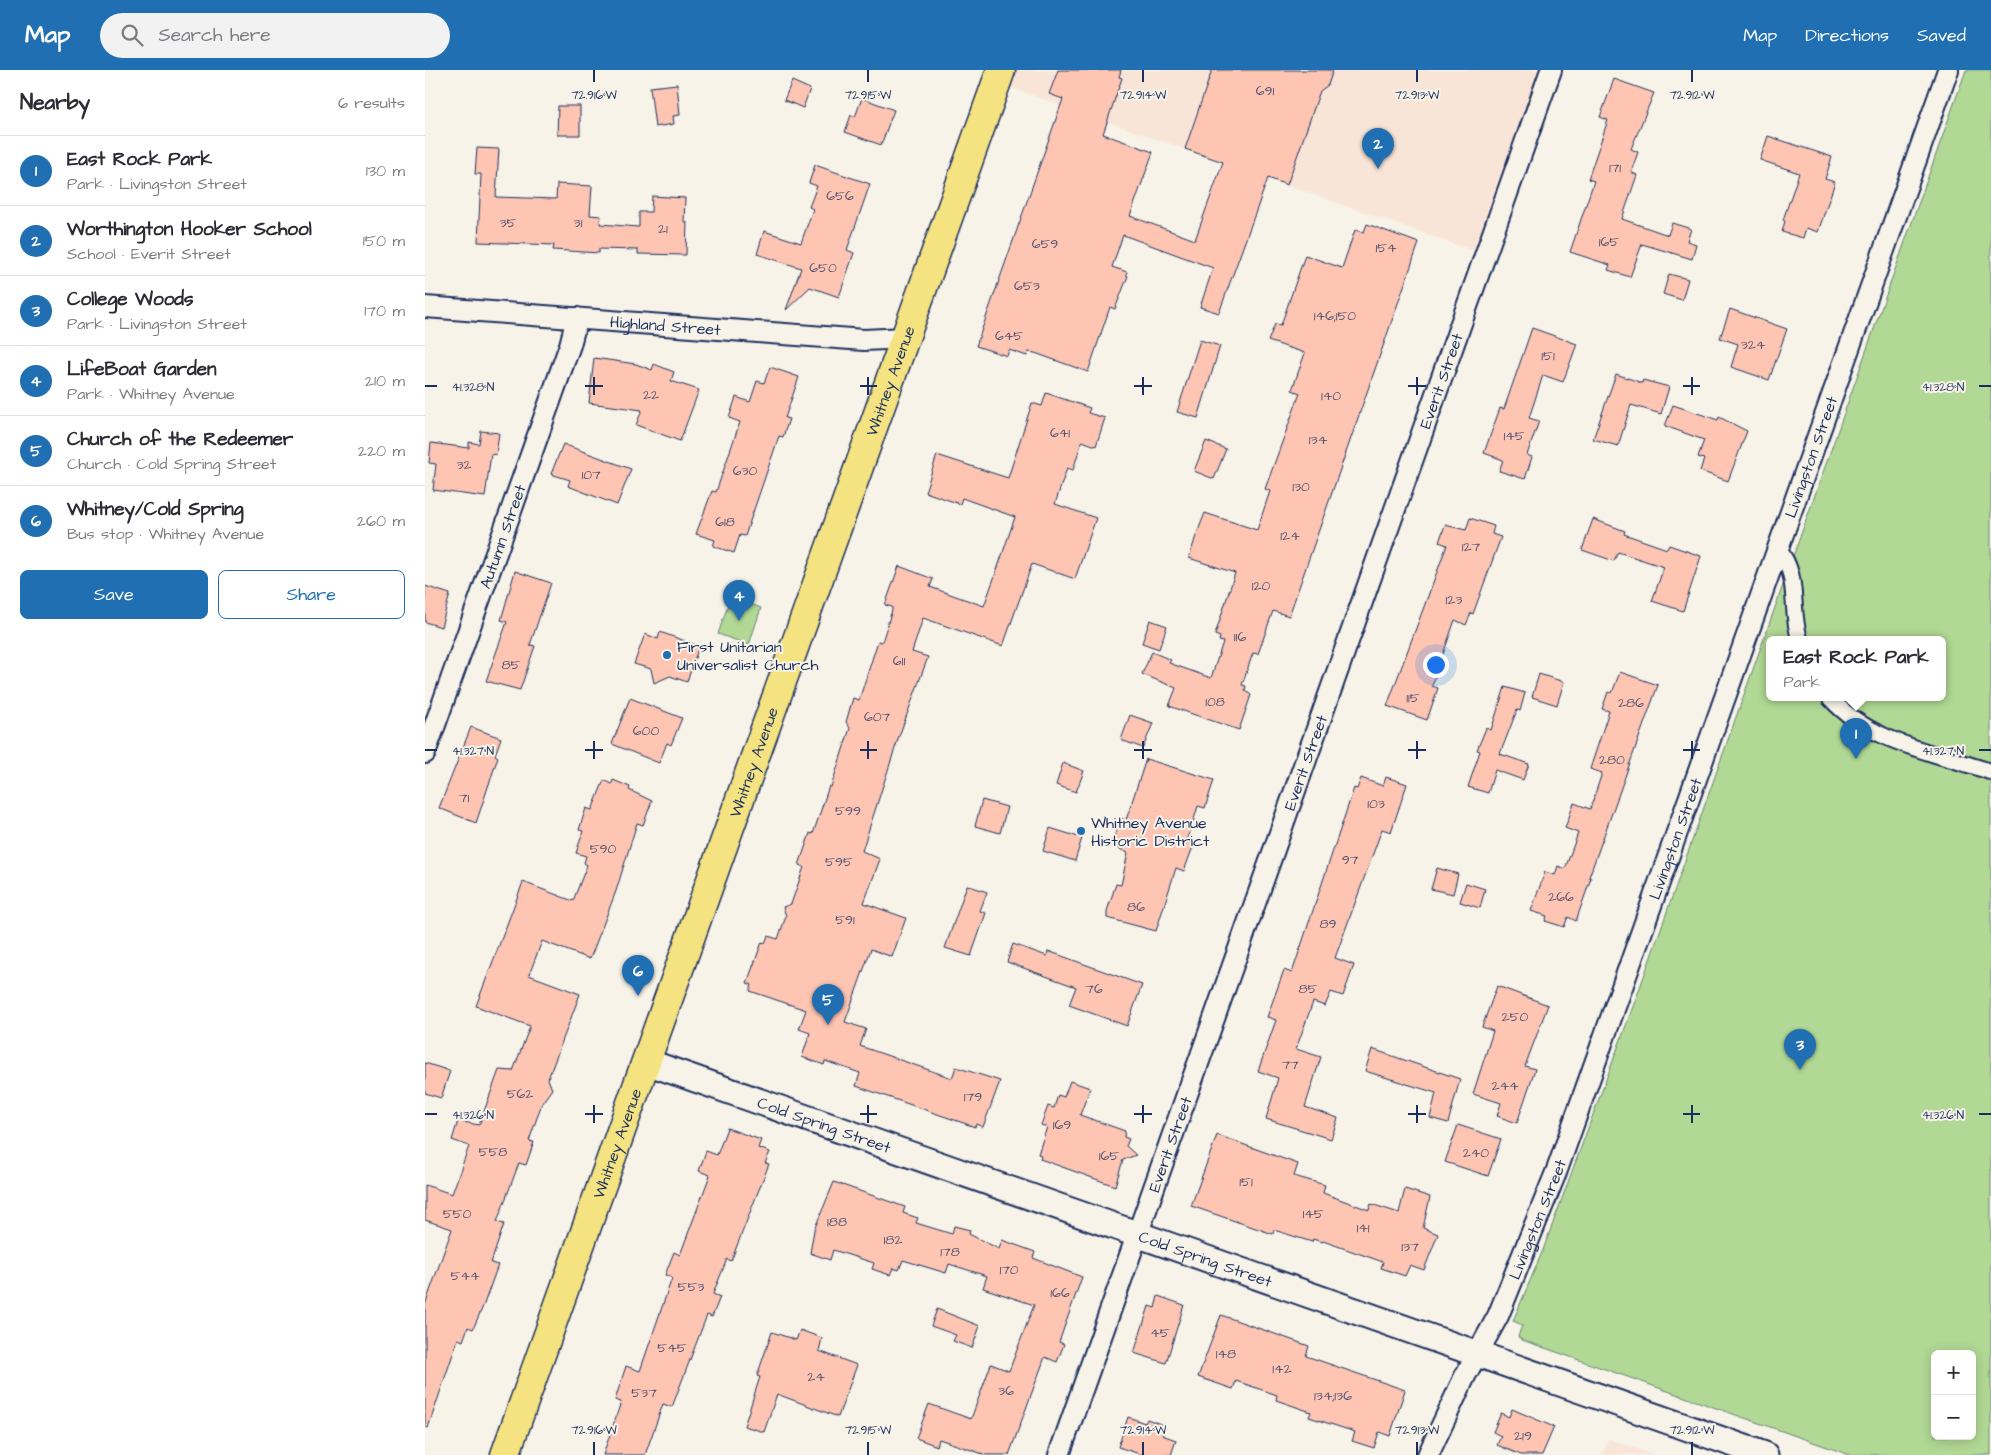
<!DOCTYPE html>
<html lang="en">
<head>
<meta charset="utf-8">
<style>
  body { margin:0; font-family:"Architects Daughter",sans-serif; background:#f2f2f3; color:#2b2b33 }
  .controls { position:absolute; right:15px; bottom:15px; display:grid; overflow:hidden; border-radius:8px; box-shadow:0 2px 12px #0003 }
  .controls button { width:45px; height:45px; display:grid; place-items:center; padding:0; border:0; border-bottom:1px solid #e1e1e2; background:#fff; color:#2b2b33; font:25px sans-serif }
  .you { position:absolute; left:1010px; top:594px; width:18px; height:18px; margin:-12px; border:4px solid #fff; border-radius:50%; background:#1a73e8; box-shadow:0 0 0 8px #1a73e833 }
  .badge { display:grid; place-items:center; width:32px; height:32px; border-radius:50%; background:#1f6fb2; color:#fff; font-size:16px; font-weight:700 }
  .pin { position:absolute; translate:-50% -41px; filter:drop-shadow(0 1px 2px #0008) }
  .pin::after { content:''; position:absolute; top:26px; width:18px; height:15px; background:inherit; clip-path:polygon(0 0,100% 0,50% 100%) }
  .popup { position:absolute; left:1341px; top:566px; width:180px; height:65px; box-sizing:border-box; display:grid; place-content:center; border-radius:8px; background:#fff; filter:drop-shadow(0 1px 4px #0005); font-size:16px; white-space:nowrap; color:#7c7c81 }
  .popup b { font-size:19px; color:#2b2b33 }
  .popup::after { content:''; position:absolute; left:50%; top:100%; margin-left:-10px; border:10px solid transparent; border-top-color:#fff }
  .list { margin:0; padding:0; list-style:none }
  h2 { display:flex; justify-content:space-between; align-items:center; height:65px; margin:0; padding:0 20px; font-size:21px }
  h2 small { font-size:16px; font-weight:400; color:#7c7c81 }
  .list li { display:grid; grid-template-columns:32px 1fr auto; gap:15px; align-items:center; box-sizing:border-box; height:70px; padding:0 20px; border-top:1px solid #e1e1e2 }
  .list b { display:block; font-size:19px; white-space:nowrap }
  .list p { margin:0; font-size:16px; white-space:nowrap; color:#7c7c81 }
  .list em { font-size:16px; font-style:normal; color:#7c7c81 }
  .actions { display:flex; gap:10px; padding:15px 20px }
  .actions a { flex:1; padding:11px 0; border:1px solid #1f6fb2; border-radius:8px; text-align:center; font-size:18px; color:#1f6fb2 }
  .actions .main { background:#1f6fb2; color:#fff }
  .icon { flex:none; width:28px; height:28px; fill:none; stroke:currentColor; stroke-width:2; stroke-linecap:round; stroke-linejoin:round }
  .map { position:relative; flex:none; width:1566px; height:1385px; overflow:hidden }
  header { display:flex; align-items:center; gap:30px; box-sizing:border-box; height:70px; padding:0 25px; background:#1f6fb2; color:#fff }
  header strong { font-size:24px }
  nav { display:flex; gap:28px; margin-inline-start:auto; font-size:18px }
  .search { width:350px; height:45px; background:#f2f2f3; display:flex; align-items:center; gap:12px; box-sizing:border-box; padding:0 18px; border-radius:28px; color:#7c7c81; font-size:19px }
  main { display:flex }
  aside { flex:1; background:#fff }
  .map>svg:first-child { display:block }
</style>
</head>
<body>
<header>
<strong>Map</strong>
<div class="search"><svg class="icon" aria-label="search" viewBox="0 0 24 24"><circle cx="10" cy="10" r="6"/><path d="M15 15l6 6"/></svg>Search here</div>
<nav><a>Map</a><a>Directions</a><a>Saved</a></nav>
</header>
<main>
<aside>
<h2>Nearby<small>6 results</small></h2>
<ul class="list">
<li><span class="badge">1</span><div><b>East Rock Park</b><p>Park · Livingston Street</p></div><em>130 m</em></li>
<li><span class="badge">2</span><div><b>Worthington Hooker School</b><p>School · Everit Street</p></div><em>150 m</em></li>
<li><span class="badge">3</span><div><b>College Woods</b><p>Park · Livingston Street</p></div><em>170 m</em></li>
<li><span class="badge">4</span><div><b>LifeBoat Garden</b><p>Park · Whitney Avenue</p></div><em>210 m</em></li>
<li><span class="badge">5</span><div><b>Church of the Redeemer</b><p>Church · Cold Spring Street</p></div><em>220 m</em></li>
<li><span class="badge">6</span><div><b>Whitney/Cold Spring</b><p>Bus stop · Whitney Avenue</p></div><em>260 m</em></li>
</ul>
<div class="actions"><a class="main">Save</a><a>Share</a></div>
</aside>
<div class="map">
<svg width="1566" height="1385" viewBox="0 0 1566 1385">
  <rect width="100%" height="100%" fill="#f7f3e8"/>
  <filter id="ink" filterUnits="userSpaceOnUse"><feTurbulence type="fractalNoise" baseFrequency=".02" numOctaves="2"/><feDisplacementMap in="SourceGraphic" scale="10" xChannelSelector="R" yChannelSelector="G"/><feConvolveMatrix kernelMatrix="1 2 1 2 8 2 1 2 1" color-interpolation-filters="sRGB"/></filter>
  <g filter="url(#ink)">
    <g fill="#f9e5d8">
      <path d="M577,0H1126L1060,185L572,13Z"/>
      <path d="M1183,1369H1184L1229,1385H1178Z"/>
    </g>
    <g fill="#b1d894" stroke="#668479" fill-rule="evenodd">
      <path d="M1541,0H1566V1385H1425L1097,1270L1093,1267L1097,1255L1088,1251L1118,1180L1213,923ZM1345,570H1517V628H1345ZM1510,1284H1547V1366H1510Z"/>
      <path d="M306,526L336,538L324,575L293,564Z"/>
    </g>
    <g fill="#fec5b3" stroke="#1b2f5e">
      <path d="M633,0H696L694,7L697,8L678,64L728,82L705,146L770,170L798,92L760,79L787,0H908L903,15L895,21L862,115L843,108L794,243L775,237L788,198L698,165L687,197L702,202L701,205L703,206L690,239L685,237L663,302L610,283L603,282L602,286L584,280L582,286L551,276L638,29L624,24Z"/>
      <path d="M1189,9L1229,23L1206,79L1213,82L1206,102L1212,105L1197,149L1243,165L1247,153L1266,159L1262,171L1271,174L1267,189L1217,174L1205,207L1183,200L1185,195L1145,182L1169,111L1163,109L1183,50L1175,47Z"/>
      <path d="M367,11L385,19L378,38L359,30Z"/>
      <path d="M252,14L255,45L248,46L249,54L230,57L225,17Z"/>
      <path d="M437,28L469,40L456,75L420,62L426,45L430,47Z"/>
      <path d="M133,36H155V65H132Z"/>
      <path d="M1343,66L1407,87L1400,109L1410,112L1393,162L1381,158L1378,168L1357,162L1360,151L1358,150L1374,103L1335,90Z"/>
      <path d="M52,78L74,79L71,127L131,129L132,114L167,116L165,145L176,146L175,154L214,157V142H226L227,126L260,128L259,152H262L261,185L213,184V180L174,179V183L128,180L129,175L53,172L56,104H50Z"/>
      <path d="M390,95L445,114L422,180L429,183L414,227L385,217L361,240L376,198L332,184L339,161L376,173L388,139L384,137L392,116L384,113Z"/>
      <path d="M942,154L994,173L864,546L848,541L833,584L828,583L817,615L821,616L820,620L826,625L814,660L744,636L751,618L717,604L727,582L746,590L744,593L786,608L798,572L794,571L795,567L790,565L810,503L764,488L771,466L780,443L832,460L845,421L840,419L875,323L867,320L880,283L843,271L850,254L856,255L880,185L917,198L930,160L939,162Z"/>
      <path d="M1244,204L1263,209L1257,230L1238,224Z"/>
      <path d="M1305,239L1362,259L1344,310L1306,297L1313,274L1295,268Z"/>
      <path d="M1107,258L1152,274L1138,312L1118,305L1104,348L1114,351L1102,385L1107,387L1100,409L1074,401L1078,390L1059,383L1075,338L1079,339Z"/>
      <path d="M775,270L795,276L773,348L752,342Z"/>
      <path d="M169,288L211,294L227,300L229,294L249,302L246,311L274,320L255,371L211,355L217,340L164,333Z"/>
      <path d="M345,297L374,307L360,348L364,349L358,367L354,366L320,466L315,465L309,483L288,476L290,470L271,464L287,421L291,422L315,352L304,348L311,327L325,332L332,311L339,313Z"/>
      <path d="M1191,304L1217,313L1218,310L1244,317L1236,344L1206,335L1193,376L1168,369Z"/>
      <path d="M621,323L665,338L663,343L680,348L671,376L657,371L648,400L642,398L630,434L671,448L650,509L607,494L578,576L498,548L487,582L503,587L473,669L437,781L455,789L439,833L481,848L467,887L446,879L420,952L441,959L435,976L527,1008L531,997L575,1011L558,1057L551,1054L550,1057L431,1016L435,1003L400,991L399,995L377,987L385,963L374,959L381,940L325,921L327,915L322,913L337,872L340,873L343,866L353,869L361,846L358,837L366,834L379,797L374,795L385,763L388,764L404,716L406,717L425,658L421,652L428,628L434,630L453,571L457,572L467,540V537L460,535L474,496L508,509L505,517L559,536L573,497L590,447L537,428L535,434L500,422L512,385L583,408L607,333L617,336Z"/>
      <path d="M1248,335L1293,350L1294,347L1322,361L1303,411L1275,401L1279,389L1273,387L1279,370L1240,356Z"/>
      <path d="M56,361L74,363L71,385L66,384L60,427L8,420L11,394L4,393L6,373L44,378V372L54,374Z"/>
      <path d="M781,371L801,379L789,409L769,401Z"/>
      <path d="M138,374L206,399L192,435L143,416L145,410L126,404Z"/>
      <path d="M1045,448L1069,456L1067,464L1076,467L1048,544L1046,543L1041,555L1030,550L1007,616L1013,618L1002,650L962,636L1022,475L1014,472L1020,455L1041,460Z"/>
      <path d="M1168,449L1200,461L1199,464L1242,479L1244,475L1276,486L1258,541L1227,531L1239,497L1193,482L1189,491L1157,480Z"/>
      <path d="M90,501L126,513L105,575L110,576L95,620L61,611L82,552L76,550Z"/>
      <path d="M0,516L25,524L16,557L0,552Z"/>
      <path d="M725,550L742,556L734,579L717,573Z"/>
      <path d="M235,562L274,576L262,612L245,606L229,613L226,599L209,594L220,564L233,569Z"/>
      <path d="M1195,602L1233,615L1164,807L1166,808L1151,851L1143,847L1139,857L1120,851L1122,846L1106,841L1120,802L1130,805L1133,796L1140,799L1153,763L1140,758L1149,733L1165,739L1177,703L1165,699L1184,641L1177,639L1183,622L1187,623Z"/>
      <path d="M1114,604L1139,612L1132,635L1107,627Z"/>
      <path d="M1080,617L1100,623L1095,641L1092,640L1075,684L1104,694L1098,710L1070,700L1063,723L1043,717L1055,681L1052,680L1061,658L1066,660Z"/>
      <path d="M205,628L257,648L246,675L242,673L234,693L187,674Z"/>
      <path d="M705,645L728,653L718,678L696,670Z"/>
      <path d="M46,657L76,668L70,685L73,687L51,753L14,738Z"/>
      <path d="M721,689L789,710L780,738L773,736L762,772L769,774L759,801L751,798L731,861L682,848V841L691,814L696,815L703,783L686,775L696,748L701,750Z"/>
      <path d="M638,693L659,701L651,722L631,715Z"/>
      <path d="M961,707L982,714L966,762L957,759L910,888L929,895L918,926L906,922L900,936L888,932L871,979L896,987L880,1037L913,1048L906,1069L841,1049L853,1008L833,1001L851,950L842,947L859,900L867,903L929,718L932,719L936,708L958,716Z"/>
      <path d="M179,710L187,714L188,710L205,717L204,720L227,731L218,755L212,753L191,821L165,889L117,871L104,905L155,924L123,1009L127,1019L117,1033L104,1071L109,1072L101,1095L94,1093L72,1152L79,1154L66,1193L73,1195L59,1234L48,1259L43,1257L38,1271L33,1269L3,1358L0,1357V1235L27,1159L0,1150V1115L27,1124L44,1076L27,1070L33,1051L54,1055L74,1000L88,1001L105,956L51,936L98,812L148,831L162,795L159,793L161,786L151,783L158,761L154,760L161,738L167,740Z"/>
      <path d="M557,730L582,737L575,763L550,756Z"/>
      <path d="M625,758L657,768L650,791L618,781Z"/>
      <path d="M1012,798L1033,804L1028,824L1006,819Z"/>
      <path d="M1041,813L1060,819L1055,838L1035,832Z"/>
      <path d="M542,815L562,822L555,841L561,843L546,886L520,878Z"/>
      <path d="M588,874L622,886L623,881L717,915L702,956L644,935L651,917L582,892Z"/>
      <path d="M1072,916L1123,935L1100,996L1110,999L1092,1053L1072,1046L1076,1033L1048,1024L1068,961L1057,957Z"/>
      <path d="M947,979L1035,1009L1023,1053L1005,1048L1011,1023L940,1001Z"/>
      <path d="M0,993L25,1001L16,1028L0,1023Z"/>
      <path d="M645,1011L665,1018L655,1045L700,1061L699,1067L704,1069L701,1076L711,1085L698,1090L690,1116L615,1089L616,1085L613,1084L622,1057L616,1055L623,1036L629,1038L633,1025L639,1027Z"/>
      <path d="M1033,1055L1076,1069L1063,1106L1020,1092Z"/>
      <path d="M302,1058L336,1070L333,1078L345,1082L340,1093L344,1094L306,1191L302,1189L288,1224L295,1227L287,1247L282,1245L247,1337L238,1334L220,1385H178L196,1332L190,1330L201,1296L215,1301L247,1208L240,1205L249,1182L255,1185L285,1105L274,1101L281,1081L292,1085Z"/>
      <path d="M792,1065L873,1094L869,1106L900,1115L898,1123L944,1140L946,1134L974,1143L980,1119L1005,1127L998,1158L1013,1164L999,1200L985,1195L980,1206L956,1198L958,1192L898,1171L897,1172L888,1169L887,1172L849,1160L848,1164L766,1136Z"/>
      <path d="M409,1112L480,1137L478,1143L493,1148L491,1153L527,1164L529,1156L545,1160L544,1164L574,1179L577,1170L610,1182L608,1188L657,1207L634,1272L639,1274L632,1292L620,1287L584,1385H561L514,1369L512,1376L491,1368L504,1334L546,1349L566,1294L584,1301L609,1235L558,1218L562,1206L524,1194L521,1203L478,1190L474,1200L468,1198L465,1205L447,1199L449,1193L408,1180L405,1190L385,1183L389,1160Z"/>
      <path d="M733,1226L759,1235L741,1293L709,1283L724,1236L730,1238Z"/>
      <path d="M512,1239L555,1256L547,1278L528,1271L531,1265L506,1256Z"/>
      <path d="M796,1245L884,1276L881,1286L980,1320L965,1366L954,1362L949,1378L927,1371L930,1362L884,1347L886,1342L851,1330L852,1325L811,1311L808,1319L773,1307Z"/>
      <path d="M375,1260L397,1268L394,1281L432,1295L413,1347L352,1324L339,1362L319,1356L335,1307L332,1306L347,1262L371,1270Z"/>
      <path d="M1087,1339L1129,1357L1117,1385H1096L1072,1375L1076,1366L1068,1362L1076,1343L1084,1347Z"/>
      <path d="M703,1347L720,1353L722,1349L741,1356L737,1365L751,1370L746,1385H718L693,1377Z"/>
    </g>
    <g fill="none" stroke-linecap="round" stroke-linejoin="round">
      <defs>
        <g id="pedestrian">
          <path d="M1353,479C1376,506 1364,539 1375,570"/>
          <path d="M1405,628C1447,674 1510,682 1566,702"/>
        </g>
        <g id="minor">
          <path id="s1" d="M0,237L439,270L481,268"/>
          <path id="s2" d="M0,683L145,275L152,248"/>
          <path id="s3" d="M634,1385L1126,0"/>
          <path id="s4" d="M1003,1385L1040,1306L1073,1246L1132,1100L1523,0"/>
        </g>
        <g id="tertiary">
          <path id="s5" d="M222,992L1340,1385"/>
        </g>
        <g id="primary">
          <path id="s6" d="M80,1385L576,0"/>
        </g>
      </defs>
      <use href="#pedestrian" stroke="#1b2f5e" stroke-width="19"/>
      <use href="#minor" stroke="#1b2f5e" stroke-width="24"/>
      <use href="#tertiary" stroke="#1b2f5e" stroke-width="29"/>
      <use href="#primary" stroke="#1b2f5e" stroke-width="31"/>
      <use href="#pedestrian" stroke="#f7f3e8" stroke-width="15"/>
      <use href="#minor" stroke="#f7f3e8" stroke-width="20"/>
      <use href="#tertiary" stroke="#f7f3e8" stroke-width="25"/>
      <use href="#primary" stroke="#f5e382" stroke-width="28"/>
    </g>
  </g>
  <path fill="none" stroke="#1b2f5e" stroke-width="2" d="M169,0V12M443,0V12M718,0V12M992,0V12M1267,0V12M169,307V325M443,307V325M718,307V325M992,307V325M1267,307V325M0,316H12M160,316H178M435,316H452M709,316H727M983,316H1001M1258,316H1275M1554,316H1566M169,671V689M443,671V689M718,671V689M992,671V689M1267,671V689M0,680H12M160,680H178M435,680H452M709,680H727M983,680H1001M1258,680H1275M1554,680H1566M169,1035V1053M443,1035V1053M718,1035V1053M992,1035V1053M1267,1035V1053M0,1044H12M160,1044H178M435,1044H452M709,1044H727M983,1044H1001M1258,1044H1275M1554,1044H1566M169,1372V1385M443,1372V1385M718,1372V1385M992,1372V1385M1267,1372V1385"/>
  <g fill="#1f6fb2" stroke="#f7f3e8" stroke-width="2">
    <circle cx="242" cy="585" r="5"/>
    <circle cx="656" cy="761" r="5"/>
  </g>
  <g text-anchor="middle" stroke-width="4" stroke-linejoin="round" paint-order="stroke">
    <g font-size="14" fill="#545473">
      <text x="840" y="25">691</text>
      <text x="1190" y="102">171</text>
      <text x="415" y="130">656</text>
      <text x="83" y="157">35</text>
      <text x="153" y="157">31</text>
      <text x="238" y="163">21</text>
      <text x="1184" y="176">165</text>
      <text x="620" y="178">659</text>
      <text x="961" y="182">154</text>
      <text x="398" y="202">650</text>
      <text x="602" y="220">653</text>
      <text x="910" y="250">146;150</text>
      <text x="584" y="270">645</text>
      <text x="1328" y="279">324</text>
      <text x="1123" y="290">151</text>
      <text x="226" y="329">22</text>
      <text x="906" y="330">140</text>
      <text x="635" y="367">641</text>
      <text x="1089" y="370">145</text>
      <text x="893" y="374">134</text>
      <text x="39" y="399">32</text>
      <text x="320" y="405">630</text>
      <text x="166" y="409">107</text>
      <text x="876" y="421">130</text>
      <text x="300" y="456">618</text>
      <text x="865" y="470">124</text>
      <text x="1046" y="481">127</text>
      <text x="836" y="520">120</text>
      <text x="1029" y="534">123</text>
      <text x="815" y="571">116</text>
      <text x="474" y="595">611</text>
      <text x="86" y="599">85</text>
      <text x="988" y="632">115</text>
      <text x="790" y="636">108</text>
      <text x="1206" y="637">286</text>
      <text x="452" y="651">607</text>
      <text x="221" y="665">600</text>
      <text x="1187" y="694">280</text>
      <text x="39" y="732">71</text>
      <text x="951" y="738">103</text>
      <text x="423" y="745">599</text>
      <text x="178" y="783">590</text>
      <text x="925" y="794">97</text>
      <text x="414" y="796">595</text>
      <text x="1136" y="831">266</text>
      <text x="711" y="841">86</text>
      <text x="420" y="854">591</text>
      <text x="903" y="858">89</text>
      <text x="669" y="923">76</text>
      <text x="883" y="923">85</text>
      <text x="1090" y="951">250</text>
      <text x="865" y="999">77</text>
      <text x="1080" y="1020">244</text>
      <text x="95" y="1028">562</text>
      <text x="548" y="1031">179</text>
      <text x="637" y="1059">169</text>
      <text x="68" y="1086">558</text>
      <text x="1051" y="1087">240</text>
      <text x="684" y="1090">165</text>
      <text x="821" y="1116">151</text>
      <text x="32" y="1148">550</text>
      <text x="888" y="1148">145</text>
      <text x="412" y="1156">188</text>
      <text x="938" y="1162">141</text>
      <text x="468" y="1174">182</text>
      <text x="985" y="1181">137</text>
      <text x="525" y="1186">178</text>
      <text x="584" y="1204">170</text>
      <text x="40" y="1210">544</text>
      <text x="266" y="1221">553</text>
      <text x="635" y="1227">166</text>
      <text x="735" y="1267">45</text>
      <text x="247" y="1282">545</text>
      <text x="801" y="1288">148</text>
      <text x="857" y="1303">142</text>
      <text x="391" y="1311">24</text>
      <text x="581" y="1325">36</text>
      <text x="219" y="1327">537</text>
      <text x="908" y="1330">134;136</text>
      <text x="1098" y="1370">219</text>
    </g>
    <g font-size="16" fill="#1b2f5e" stroke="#f7f3e8">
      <text dy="6" stroke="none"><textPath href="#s1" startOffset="241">Highland Street</textPath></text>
      <text dy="6" stroke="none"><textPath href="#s6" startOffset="1141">Whitney Avenue</textPath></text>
      <text dy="6" stroke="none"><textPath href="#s3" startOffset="1140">Everit Street</textPath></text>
      <text dy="6" stroke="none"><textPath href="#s4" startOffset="1070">Livingston Street</textPath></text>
      <text dy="6" stroke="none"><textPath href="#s2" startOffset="230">Autumn Street</textPath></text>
      <text dy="6" stroke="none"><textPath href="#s6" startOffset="736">Whitney Avenue</textPath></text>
      <text dy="6" stroke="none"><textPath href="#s3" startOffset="735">Everit Street</textPath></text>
      <text dy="6" stroke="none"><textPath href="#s4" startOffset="665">Livingston Street</textPath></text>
      <text dy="6" stroke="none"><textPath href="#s5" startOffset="188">Cold Spring Street</textPath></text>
      <text dy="6" stroke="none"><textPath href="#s6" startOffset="331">Whitney Avenue</textPath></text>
      <text dy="6" stroke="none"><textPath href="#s3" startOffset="330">Everit Street</textPath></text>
      <text dy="6" stroke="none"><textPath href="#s4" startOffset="260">Livingston Street</textPath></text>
      <text dy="6" stroke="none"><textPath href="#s5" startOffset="592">Cold Spring Street</textPath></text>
    </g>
    <g font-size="16" fill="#1b2f5e" stroke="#f7f3e8" text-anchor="start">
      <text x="252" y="582">First Unitarian<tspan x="252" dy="18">Universalist Church</tspan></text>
      <text x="666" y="758">Whitney Avenue<tspan x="666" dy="18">Historic District</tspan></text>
    </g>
  </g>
  <g font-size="12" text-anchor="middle" fill="#1b2f5e" stroke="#f7f3e8" stroke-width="4" stroke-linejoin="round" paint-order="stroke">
    <text x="169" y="29">72.916°W</text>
    <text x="443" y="29">72.915°W</text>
    <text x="718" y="29">72.914°W</text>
    <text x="992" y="29">72.913°W</text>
    <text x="1267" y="29">72.912°W</text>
    <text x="48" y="321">41.328°N</text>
    <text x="1518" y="321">41.328°N</text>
    <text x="48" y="685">41.327°N</text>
    <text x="1518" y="685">41.327°N</text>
    <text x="48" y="1049">41.326°N</text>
    <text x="1518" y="1049">41.326°N</text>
    <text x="169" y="1364">72.916°W</text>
    <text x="443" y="1364">72.915°W</text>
    <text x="718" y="1364">72.914°W</text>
    <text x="992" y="1364">72.913°W</text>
    <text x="1267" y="1364">72.912°W</text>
  </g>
</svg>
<div class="controls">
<button>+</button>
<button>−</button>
</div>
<div class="you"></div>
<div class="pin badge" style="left:1431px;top:689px">1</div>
<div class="popup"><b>East Rock Park</b>Park</div>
<div class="pin badge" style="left:953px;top:99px">2</div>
<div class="pin badge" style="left:1375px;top:1000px">3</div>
<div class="pin badge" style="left:314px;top:551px">4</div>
<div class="pin badge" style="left:403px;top:955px">5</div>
<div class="pin badge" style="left:213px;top:926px">6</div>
</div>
</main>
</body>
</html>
